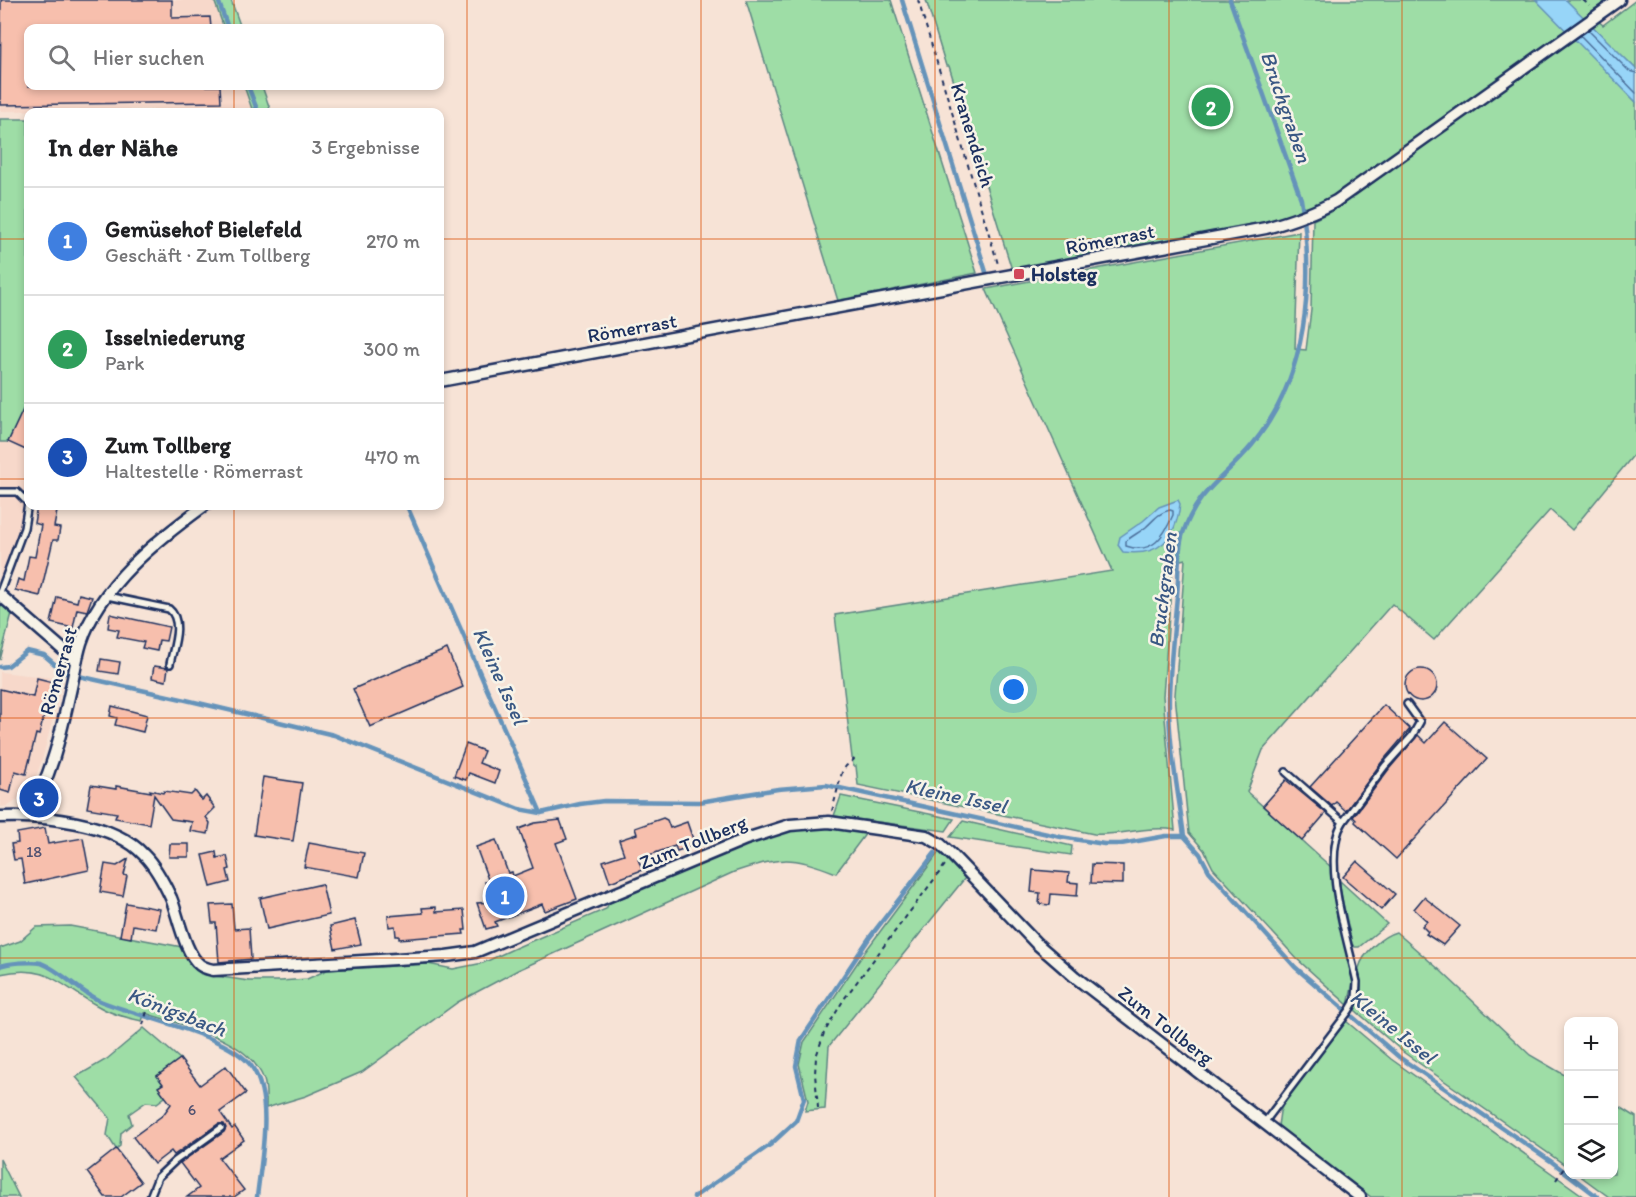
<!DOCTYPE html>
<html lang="de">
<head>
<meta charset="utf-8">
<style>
  body { margin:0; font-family:Itim,sans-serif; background:#f2f2f2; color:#202124 }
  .controls { position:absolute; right:18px; bottom:18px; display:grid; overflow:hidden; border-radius:12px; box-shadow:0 3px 9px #0003 }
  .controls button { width:54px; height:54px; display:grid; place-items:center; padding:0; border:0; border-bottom:2px solid #e0e0e0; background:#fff; color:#202124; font:30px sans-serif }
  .you { position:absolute; left:1014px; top:690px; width:21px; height:21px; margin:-15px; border:4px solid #fff; border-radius:50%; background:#1a73e8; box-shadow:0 0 0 9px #1a73e833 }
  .badge { display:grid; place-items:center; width:39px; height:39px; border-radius:50%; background:#d1495b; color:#fff; font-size:20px; font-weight:700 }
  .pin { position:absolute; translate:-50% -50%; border:3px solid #fff; box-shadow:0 2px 6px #0006 }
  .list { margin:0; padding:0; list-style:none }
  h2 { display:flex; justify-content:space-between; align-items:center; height:78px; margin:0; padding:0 24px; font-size:26px }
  h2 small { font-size:20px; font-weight:400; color:#757577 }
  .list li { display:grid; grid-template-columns:39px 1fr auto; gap:18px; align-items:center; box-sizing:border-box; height:108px; padding:0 24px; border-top:2px solid #e0e0e0 }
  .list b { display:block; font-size:22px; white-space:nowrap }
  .list p { margin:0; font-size:20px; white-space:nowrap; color:#757577 }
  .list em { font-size:20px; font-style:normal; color:#757577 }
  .icon { flex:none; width:33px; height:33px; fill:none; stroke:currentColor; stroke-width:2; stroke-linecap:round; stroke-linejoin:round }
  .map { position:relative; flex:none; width:1636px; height:1197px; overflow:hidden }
  .search { position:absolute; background:#fff; box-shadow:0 3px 9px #0003; left:24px; top:24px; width:420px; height:66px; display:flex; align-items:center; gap:15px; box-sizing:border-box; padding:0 21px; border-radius:12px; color:#757577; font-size:22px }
  .panel { position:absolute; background:#fff; box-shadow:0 3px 9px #0003; left:24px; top:108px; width:420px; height:402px; border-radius:12px }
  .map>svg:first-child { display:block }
</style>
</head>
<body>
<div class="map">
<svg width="1636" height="1197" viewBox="0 0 1636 1197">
  <rect width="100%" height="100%" fill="#f7e3d6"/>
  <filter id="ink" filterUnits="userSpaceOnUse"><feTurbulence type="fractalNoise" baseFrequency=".0167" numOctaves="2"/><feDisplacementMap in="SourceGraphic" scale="12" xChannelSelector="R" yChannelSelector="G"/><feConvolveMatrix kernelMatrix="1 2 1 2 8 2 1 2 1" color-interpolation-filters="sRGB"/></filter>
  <g filter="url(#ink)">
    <g fill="#f7d8ca">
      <path d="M0,0H214L224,28H28V86H244L252,108L0,111Z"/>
      <path d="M28,401V506H31L21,554L12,552L4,592L0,587V442H8Z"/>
      <path d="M0,672L63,679L42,760L35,779L24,796L8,806L0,807Z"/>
    </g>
    <g fill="#9edda6" stroke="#5c8682" stroke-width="1.5">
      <path d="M214,0H231L241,28H224Z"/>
      <path d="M746,0H891L977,273L838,301Z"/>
      <path d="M926,0H1615L1325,204L1305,214L1012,270L949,66H946Z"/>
      <path d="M1636,0V69L1592,26L1598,21L1603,25Z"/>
      <path d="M1575,38L1636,102V452L1572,530L1550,510L1434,640L1392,604L1263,750L1247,792L1331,867L1334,895L1353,983L1348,1005L1297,959L1213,868L1204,850L1189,833L1175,695L1185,559L1173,562L1163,696L1175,830C1149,825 1121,836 1094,834L858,785L856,766H853L835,615L1112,571L986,289L1299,232L1295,349L1306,350L1311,310L1313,220L1330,212L1361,191Z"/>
      <path d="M244,86H262L271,112H253Z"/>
      <path d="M0,119H28V402L8,442H0Z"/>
      <path d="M0,603L12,613L0,660Z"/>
      <path d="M841,796L954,819L946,831L834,816Z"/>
      <path d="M963,821L1072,846L1071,855L950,837Z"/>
      <path d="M827,828L866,833L836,873C790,855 780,857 734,872L518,970L458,1002L362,1072L306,1096L266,1108C266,1099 267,1088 264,1080C249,1037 183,1026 145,1013L142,1021C127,1018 111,1014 98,1006C60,986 49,963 0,974V948L20,941L36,927L70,926L182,947L188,961L201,974L249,981H281L307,979L327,970L428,964L453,969L483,963L513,949L606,909L609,903L747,845L797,829Z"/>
      <path d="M939,852L965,878L829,1046L825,1109L805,1111L808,1101L799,1064L804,1042L862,956Z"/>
      <path d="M1340,881L1387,924L1359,947H1355L1352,944L1340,889Z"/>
      <path d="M1396,932L1441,971L1530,1055L1568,1077V1167L1403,1052L1355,1010C1360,1002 1362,992 1361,982C1360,977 1358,973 1359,968C1363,953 1382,936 1396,932Z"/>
      <path d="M1346,1021L1391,1059L1585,1197H1371L1278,1126L1280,1112L1284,1102Z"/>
      <path d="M144,1028L180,1059L157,1076L163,1084L159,1087L165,1097L157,1103L146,1102L129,1114L132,1124L121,1133L120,1146L116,1149L107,1135L110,1118L76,1077L107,1059Z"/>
      <path d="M1614,1103L1636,1117V1197H1609L1579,1175L1614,1174Z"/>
      <path d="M0,1159L19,1197H0Z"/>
    </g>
    <g fill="#97d5f8" stroke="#6593ba" stroke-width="1.5">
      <path d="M1536,0H1566L1636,69V102Z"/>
      <path d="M1178,500L1180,504C1176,539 1159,557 1123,552L1118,545L1120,537L1143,521L1159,507Z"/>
    </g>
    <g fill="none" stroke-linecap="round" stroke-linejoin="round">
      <g stroke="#4d719c" stroke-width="1.5">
        <path d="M1588,30L1629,71L1636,73"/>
        <path d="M1581,36L1636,93"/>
        <path d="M1170,510L1173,511V515C1164,536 1153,555 1126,546V541C1132,536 1140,532 1146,527C1155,519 1158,513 1170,510Z"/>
      </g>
      <g stroke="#6593ba" stroke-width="4.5">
        <path d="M218,0L228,28"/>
        <path d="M902,0L986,272"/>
        <path d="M248,86L258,112"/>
        <path d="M407,506L541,813L580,804L604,801L699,802L778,789L826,785L1061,837L1104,844H1121L1166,836H1184L1200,854L1209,871L1295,967L1399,1057L1552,1162L1598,1197"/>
        <path d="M0,667L8,666L27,651L44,655L65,673L186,700L334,735L519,809L541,813"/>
        <path d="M1184,836C1178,790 1168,742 1169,696C1170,663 1174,629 1177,596C1179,578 1177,550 1183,533C1199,488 1224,479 1252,445C1308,378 1315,282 1301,199L1230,0"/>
        <path d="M0,966C8,963 32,961 41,963C62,971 78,991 98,1000C136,1017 229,1034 252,1067C274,1099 261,1160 257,1197"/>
        <path d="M694,1197L770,1145L796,1121L804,1099L796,1066L801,1040L870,937L935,853"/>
      </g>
    </g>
    <g fill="#f7bfad" stroke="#1b2f5e" stroke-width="1.5">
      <path d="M1,0H172V18L210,17L211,28H28V86H220L221,102L0,105Z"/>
      <path d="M28,399V451L8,442Z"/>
      <path d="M37,506H58L54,527L60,528L58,540H53L40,596L15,590L18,579L24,581L29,556L35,557L41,525L34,523Z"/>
      <path d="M79,594L92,597L87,611L77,609L73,628L51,623L57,597L77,602Z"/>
      <path d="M110,614L169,627L166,641L159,640L157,651L142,648L144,642L117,637L119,630L108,628Z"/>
      <path d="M447,649L463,687L370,727L353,689Z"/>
      <path d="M101,659L120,662L118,674L99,671Z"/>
      <path d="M154,666L168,668L166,681L152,678Z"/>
      <circle cx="1421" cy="685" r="16"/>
      <path d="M37,678L53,682L39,735L36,734L26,774L15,771L10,793L0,790V689L33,697Z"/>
      <path d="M1384,705L1410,729L1381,763L1346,811L1336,802L1332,806L1310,787Z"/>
      <path d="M112,706L147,715L143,732L115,725L117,718L110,716Z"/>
      <path d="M1445,722L1487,759L1396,859L1355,822L1356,820L1353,817L1389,769L1418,735L1426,743Z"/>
      <path d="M466,744L484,751L479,763L499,771L495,783L469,773L466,780L454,776Z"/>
      <path d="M263,777L302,783L293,841L254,835Z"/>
      <path d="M1286,780L1326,813L1302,841L1263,806Z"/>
      <path d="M91,785L116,789V786L151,792L150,790L163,793L164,791L191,795L195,791L202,800L206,796L215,808L206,817L210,823L208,834L190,831L192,822L171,819L154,795L149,824L115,818L117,813L87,808Z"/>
      <path d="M663,818L667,820L670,828L687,822L695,845L677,851L675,846L638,859L642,870L610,882L603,861L624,854L619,840L637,834L635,828Z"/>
      <path d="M560,820L567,839L556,843L577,899L545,911L542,904L495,922L497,926L486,929L477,903L492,902L485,882H489L476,847L496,840L508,873L512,872L513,876L533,868L519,829L535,823Z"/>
      <path d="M45,828L48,844L83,838L89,870L25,884L21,859L14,860L11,844L18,843L17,833Z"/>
      <path d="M309,843L364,853L359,877L304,867Z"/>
      <path d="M170,844H189V857H169Z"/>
      <path d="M216,852L217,858L227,856L230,869L227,870L230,882L211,887L203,855Z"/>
      <path d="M128,859L124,875L127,876L123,896L100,892L105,864L117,866Z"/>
      <path d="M1357,861L1395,894L1381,910L1343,877Z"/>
      <path d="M1092,864L1123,865V884L1091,883Z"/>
      <path d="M1033,870L1069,873L1068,882L1078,883L1077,896L1051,894L1050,905L1039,904L1040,893L1031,892Z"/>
      <path d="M322,884L329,915L267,929L260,898Z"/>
      <path d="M1424,897L1460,926L1443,945L1426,934L1428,932L1422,926L1427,921L1414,909Z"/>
      <path d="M126,903L160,909L156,929L133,925L131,938L120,936Z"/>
      <path d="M232,904L234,929L249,928L251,959L219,962L216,923H212L210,905Z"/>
      <path d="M436,907V912L464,910L466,930H463L464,934L399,939V936H396L395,926L389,927L388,916L423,913L422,908Z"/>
      <path d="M355,920L361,944L335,949L330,926Z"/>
      <path d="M180,1059L200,1085L226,1066L246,1093L220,1112L232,1129L235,1127L244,1140L219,1158L244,1190L234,1197H187L199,1188L180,1163L224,1132L226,1128L224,1124H218L174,1155L171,1151L154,1164L133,1137L163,1115L171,1104L158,1087L163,1084L157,1076Z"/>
      <path d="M116,1149L141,1182L121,1197H105L87,1172Z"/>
    </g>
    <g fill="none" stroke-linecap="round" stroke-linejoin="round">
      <defs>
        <g id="service">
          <path d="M0,492H17L28,503L24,528L0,592"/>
          <path d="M107,596L169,609C184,621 173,648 170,664"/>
          <path d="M1286,772L1343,822"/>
          <path d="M1264,1123L1349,1011L1356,999L1357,982C1348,941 1320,858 1343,822L1385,766L1412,736L1420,722L1407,704"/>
          <path d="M150,1197L158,1177L175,1161L221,1128"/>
        </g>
        <g id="minor">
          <path d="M440,381L1266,228C1291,221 1314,213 1336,201L1619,0"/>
          <path d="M0,595L76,661"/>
          <path d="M27,816C53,776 62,728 72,683C75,669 77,656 81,643C100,585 157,540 204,506"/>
          <path d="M0,817C42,815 114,822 144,855C156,867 164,883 171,898C178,915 185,954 200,965C204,968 209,969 213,970L446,956L475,952L746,839L790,825L829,822L926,836L940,844L952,855L1036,943L1075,977L1360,1197"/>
        </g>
      </defs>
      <use href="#service" stroke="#1b2f5e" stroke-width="10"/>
      <use href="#minor" stroke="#1b2f5e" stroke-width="15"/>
      <g stroke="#1b2f5e" stroke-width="2" stroke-dasharray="4.5 4.5" stroke-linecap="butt">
        <path d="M918,0L998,264"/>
        <path d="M1583,0L1590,6"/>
        <path d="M832,811L842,772L846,766L858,756"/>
        <path d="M143,1025L148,1008"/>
        <path d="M818,1108L815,1074L816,1057L824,1033L844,999L945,865"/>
        <path d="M1556,1180L1568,1162"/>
      </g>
      <use href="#service" stroke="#f7f3e8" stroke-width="5"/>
      <use href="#minor" stroke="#f7f3e8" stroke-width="10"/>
    </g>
  </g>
  <path fill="none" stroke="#de5710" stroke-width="1.5" stroke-opacity="0.55" d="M234,0V28M467,0V1197M701,0V1197M935,0V1197M1169,0V1197M1402,0V1197M234,86V112M0,239H28M440,239H1636M0,479H28M440,479H1636M234,506V1197M0,718H1636M0,958H1636"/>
  <rect fill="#d1495b" stroke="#f7f3e8" stroke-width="2" x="1013" y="268" width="12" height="12" rx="3"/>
  <g text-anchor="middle" stroke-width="5" stroke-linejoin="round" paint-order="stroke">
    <g font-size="16" fill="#525372">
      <text x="34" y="857">18</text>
      <text x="192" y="1115">6</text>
    </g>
    <g font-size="20" fill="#1b2f5e" stroke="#f7f3e8">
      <text transform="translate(973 135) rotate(73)" y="7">Kranendeich</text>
      <text transform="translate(1110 239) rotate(-11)" y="7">Römerrast</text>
      <text transform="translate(632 328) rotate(-10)" y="7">Römerrast</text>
      <text transform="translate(58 671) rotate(-74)" y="7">Römerrast</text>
      <text transform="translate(693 842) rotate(-22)" y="7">Zum Tollberg</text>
      <text transform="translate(1166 1025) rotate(38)" y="7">Zum Tollberg</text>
    </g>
    <g font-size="20" font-weight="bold" fill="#1b2f5e" stroke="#f7f3e8" text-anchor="start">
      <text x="1031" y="281">Holsteg</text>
    </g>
    <g font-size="21" font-style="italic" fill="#3a5884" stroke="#f7f3e8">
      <text transform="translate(1286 107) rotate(71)" y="7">Bruchgraben</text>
      <text transform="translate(1163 590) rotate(-83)" y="7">Bruchgraben</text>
      <text transform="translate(500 676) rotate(66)" y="7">Kleine Issel</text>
      <text transform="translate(956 796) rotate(12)" y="7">Kleine Issel</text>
      <text transform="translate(177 1012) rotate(21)" y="7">Königsbach</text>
      <text transform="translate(1393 1027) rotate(39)" y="7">Kleine Issel</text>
    </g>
  </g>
</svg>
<div class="controls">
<button>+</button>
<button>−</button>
<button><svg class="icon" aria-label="layers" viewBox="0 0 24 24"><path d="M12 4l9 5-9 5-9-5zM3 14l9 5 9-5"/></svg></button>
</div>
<div class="you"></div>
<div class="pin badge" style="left:505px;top:896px;background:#3f7fe0">1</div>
<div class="pin badge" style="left:1211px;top:107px;background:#2e9e5b">2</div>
<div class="pin badge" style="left:39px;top:798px;background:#1a4fb4">3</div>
<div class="search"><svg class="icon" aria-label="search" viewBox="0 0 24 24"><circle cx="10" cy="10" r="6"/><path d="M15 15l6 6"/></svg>Hier suchen</div>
<section class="panel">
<h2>In der Nähe<small>3 Ergebnisse</small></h2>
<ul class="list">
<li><span class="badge" style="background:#3f7fe0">1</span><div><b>Gemüsehof Bielefeld</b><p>Geschäft · Zum Tollberg</p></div><em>270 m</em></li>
<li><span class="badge" style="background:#2e9e5b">2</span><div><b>Isselniederung</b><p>Park</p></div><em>300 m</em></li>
<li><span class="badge" style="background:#1a4fb4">3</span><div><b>Zum Tollberg</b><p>Haltestelle · Römerrast</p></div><em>470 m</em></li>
</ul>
</section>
</div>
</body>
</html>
